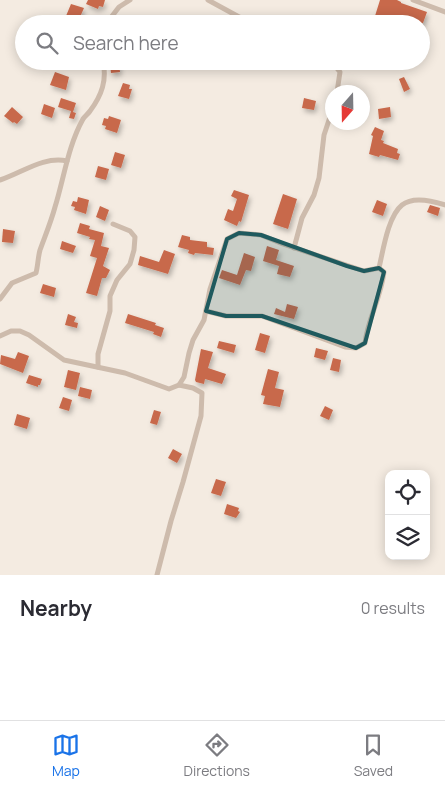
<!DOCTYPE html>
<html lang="en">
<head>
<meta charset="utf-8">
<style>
  body { margin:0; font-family:Manrope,sans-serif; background:#f7f7f7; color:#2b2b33 }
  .controls { position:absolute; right:15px; bottom:15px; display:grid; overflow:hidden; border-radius:10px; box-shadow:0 2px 12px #0003 }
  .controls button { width:45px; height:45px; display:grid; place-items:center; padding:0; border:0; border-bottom:1px solid #e1e1e2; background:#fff; color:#2b2b33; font:25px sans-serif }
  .compass { position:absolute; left:325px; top:85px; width:45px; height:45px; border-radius:50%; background:#fff; box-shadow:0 2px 12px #0003; rotate:200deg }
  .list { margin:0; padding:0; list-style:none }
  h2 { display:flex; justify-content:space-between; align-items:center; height:65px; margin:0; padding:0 20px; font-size:21px }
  h2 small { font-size:16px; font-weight:400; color:#7c7c81 }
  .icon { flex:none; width:28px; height:28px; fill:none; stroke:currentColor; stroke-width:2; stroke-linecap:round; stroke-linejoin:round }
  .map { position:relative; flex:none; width:445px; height:575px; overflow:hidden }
  .search { position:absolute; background:#fff; box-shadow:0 2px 12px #0003; left:15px; right:15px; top:15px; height:55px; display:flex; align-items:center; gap:12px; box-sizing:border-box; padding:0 18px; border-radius:28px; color:#7c7c81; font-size:19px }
  .sheet { height:145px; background:#fff }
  nav { display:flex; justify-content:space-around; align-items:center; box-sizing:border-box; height:70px; border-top:1px solid #e1e1e2; background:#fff; font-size:14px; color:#7c7c81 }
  nav a { display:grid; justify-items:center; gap:2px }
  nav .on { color:#1a73e8 }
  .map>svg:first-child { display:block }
</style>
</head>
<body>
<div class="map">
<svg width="445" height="575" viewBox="0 0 445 575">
  <defs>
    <filter id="shadow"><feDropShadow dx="2" dy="3.5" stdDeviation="2.5" flood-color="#0004"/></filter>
  </defs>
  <rect width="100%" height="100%" fill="#f4ebe1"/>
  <g fill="#c8694b" filter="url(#shadow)">
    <path d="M88,0H105L103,7L99,6L98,9L86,4Z"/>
    <path d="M380,0H397L401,2V3L427,12L423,23L414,24L400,19L399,22L386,17L385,19L375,16Z"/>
    <path d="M71,4L84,8L80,17L77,16L74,19L66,16Z"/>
    <path d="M309,16L327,23V24H306Z"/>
    <path d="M119,63L120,72L111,73L110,64Z"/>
    <path d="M55,72L69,77L66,90L50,85Z"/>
    <path d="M404,77L410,89L404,92L399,79Z"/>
    <path d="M123,83L130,85L129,89H132L129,99L118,96Z"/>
    <path d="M61,98L76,103L73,112L76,113L74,119L69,118L71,111L58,107Z"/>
    <path d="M304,98L316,101L314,110L302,108Z"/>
    <path d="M44,104L55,108L52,118L41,114Z"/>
    <path d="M12,107L23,117L17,124L14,122L13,123L4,116Z"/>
    <path d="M390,107L391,117L379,119L378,109Z"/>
    <path d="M109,116L121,120L117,133L105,129L106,126L102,125L104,118L108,119Z"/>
    <path d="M375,127L384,131L381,140L384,141L383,143L398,149L397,153L400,154L398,160L380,155L379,157L369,154L373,136L371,135Z"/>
    <path d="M115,152L125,155L121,168L111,165Z"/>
    <path d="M98,166L109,169L106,180L95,177Z"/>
    <path d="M234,190L249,195L241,222L239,221L237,226L224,220L228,209L233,211L237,199L231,196Z"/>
    <path d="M283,194L297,199L288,229L273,224Z"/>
    <path d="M78,197L89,200L86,214L74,210L75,207L71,206L73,201L77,202Z"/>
    <path d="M377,200L387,204L383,216L372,212Z"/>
    <path d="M430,205L440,208L438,216L427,212Z"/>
    <path d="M100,206L109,210L105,221L96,217Z"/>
    <path d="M80,223L90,226L89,229L104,233L101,246L109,248L103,266L110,270L106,278H102L97,296L86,293L97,258L90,256L95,240L89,239L90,237L77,233Z"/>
    <path d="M3,229L15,231L13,243L2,242Z"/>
    <path d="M182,235L190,237V240L207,242V247L214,248L213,255L195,253L194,255L188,253L189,250L178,247Z"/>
    <path d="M62,241L76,246L73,253L60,249Z"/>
    <path d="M267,246L279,250L276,260L294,266L290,277L277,274L279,266L263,261Z"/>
    <path d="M164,250L175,254L168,274L138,265L140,256L159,262Z"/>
    <path d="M244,253L255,257L251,271L246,270L240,285L219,278L222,270L237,275Z"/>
    <path d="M43,284L56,288L54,297L40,293Z"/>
    <path d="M287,304L298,307L294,319L274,314L276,308L285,312Z"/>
    <path d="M68,314L76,317L74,322L78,323L77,328L65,325Z"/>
    <path d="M128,314L156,323L155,325L164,328L161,337L153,334L154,332L125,323Z"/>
    <path d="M260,333L270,336L265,353L255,350Z"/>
    <path d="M219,341L236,345L234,353L217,348Z"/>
    <path d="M316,348L328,351L325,360L314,357Z"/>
    <path d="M201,349L213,352L208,368L226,374L222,384L205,379L204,384L196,382L195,380Z"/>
    <path d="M18,352L29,356L23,373L0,364L1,355L15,359Z"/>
    <path d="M333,358L341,360L339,372L330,370Z"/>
    <path d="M268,369L279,372L275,388L284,390L280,407L263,404L265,396L261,395Z"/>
    <path d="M68,370L80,373L76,390L64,387Z"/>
    <path d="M29,375L42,379L40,385H38V387L26,383Z"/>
    <path d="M80,387L92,390L90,399L78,396Z"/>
    <path d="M63,397L72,400L69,411L59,408Z"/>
    <path d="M325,406L333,410L329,420L320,416Z"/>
    <path d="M154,410L161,412L157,425L150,423Z"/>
    <path d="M17,414L30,418L27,429L14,425Z"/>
    <path d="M173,449L182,454L177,463L168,458Z"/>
    <path d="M216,479L226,482L221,496L211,493Z"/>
    <path d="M227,504L239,508L238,511L240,512L236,518L224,514Z"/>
  </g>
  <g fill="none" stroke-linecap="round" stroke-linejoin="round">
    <g stroke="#cdbbac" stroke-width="5">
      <path d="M208,0L252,24"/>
      <path d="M413,0L445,12"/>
      <path d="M106,24L119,7L130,0"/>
      <path d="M331,61L340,72L337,92"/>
      <path d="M0,180C22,173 43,156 67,161"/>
      <path d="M294,248L302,218L314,195L319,178L324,135L332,111"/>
      <path d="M0,299L12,283L36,273C38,265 38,257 40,250C45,236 51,222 55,207C64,178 68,146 83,119C85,116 88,114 90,111C102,95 107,80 103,61"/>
      <path d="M206,311L226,316H262L345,347L356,348L365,343C368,318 381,298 384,272L379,268C383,251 388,216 402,205C413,196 433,201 445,205"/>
      <path d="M0,336L11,331H20L29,335L64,360L125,373L169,389L179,385L184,377L189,353L193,340L204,320L210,289L227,239L239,233L261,235L283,244L364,271L379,268"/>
      <path d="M98,367V354L110,311V296L117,280L130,264L134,250L135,237L130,231L113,224"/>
      <path d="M157,575L171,521L183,482L201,416L202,393L193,388L179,385"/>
    </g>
  </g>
  <path fill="#1f5a5e" fill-opacity="0.2" stroke="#1f5a5e" stroke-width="4" stroke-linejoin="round" d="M239,233L261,235L347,266L364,271L379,268L384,272L365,343L356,348L262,316H226L206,311L227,239Z"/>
</svg>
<div class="controls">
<button><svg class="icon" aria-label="locate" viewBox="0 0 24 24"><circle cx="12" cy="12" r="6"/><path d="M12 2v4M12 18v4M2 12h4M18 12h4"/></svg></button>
<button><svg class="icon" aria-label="layers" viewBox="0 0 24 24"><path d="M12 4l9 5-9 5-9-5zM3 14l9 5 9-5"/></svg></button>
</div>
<svg class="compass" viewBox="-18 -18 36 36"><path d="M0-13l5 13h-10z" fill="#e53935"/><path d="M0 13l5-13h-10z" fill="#7c7c81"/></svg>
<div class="search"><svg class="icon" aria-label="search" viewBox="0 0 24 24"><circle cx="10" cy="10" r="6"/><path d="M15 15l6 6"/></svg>Search here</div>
</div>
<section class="sheet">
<h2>Nearby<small>0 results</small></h2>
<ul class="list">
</ul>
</section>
<nav>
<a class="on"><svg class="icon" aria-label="map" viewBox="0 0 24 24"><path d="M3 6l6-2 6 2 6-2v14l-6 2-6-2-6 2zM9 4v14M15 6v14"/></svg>Map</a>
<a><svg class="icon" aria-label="directions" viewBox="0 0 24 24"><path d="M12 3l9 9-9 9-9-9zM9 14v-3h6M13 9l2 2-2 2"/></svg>Directions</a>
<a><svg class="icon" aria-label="saved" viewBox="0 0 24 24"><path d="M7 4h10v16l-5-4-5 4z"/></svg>Saved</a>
</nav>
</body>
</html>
